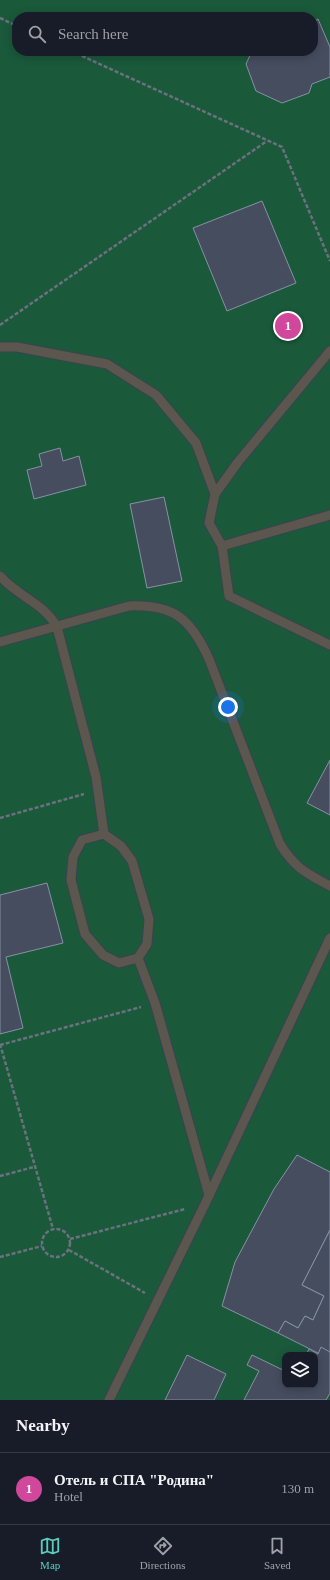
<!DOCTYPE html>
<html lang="en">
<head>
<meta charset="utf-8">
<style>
  body { margin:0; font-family:"Times New Roman",serif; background:#202530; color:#f1f3f6 }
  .controls { position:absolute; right:12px; bottom:12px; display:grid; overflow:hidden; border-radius:8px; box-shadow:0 2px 10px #0003 }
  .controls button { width:36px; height:36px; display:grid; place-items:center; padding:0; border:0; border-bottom:1px solid #363a45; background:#171c28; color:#f1f3f6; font:20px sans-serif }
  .you { position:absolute; left:228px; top:707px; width:14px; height:14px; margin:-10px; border:3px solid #fff; border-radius:50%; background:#1a73e8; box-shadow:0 0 0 6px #1a73e833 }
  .badge { display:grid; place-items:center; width:26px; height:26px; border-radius:50%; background:#59cebe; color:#fff; font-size:13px; font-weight:700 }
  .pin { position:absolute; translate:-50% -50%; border:2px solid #fff; box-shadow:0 1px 4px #0006 }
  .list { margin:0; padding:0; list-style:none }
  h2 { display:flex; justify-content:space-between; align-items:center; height:52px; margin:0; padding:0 16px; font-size:17px }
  h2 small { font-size:13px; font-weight:400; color:#9ea1a8 }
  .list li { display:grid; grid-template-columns:26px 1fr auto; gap:12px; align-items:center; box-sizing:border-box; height:72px; padding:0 16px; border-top:1px solid #363a45 }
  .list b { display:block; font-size:15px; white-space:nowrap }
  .list p { margin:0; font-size:13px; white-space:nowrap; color:#9ea1a8 }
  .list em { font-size:13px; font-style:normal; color:#9ea1a8 }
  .icon { flex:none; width:22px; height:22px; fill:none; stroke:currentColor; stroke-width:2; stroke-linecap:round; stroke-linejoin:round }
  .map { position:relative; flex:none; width:330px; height:1400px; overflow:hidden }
  .search { position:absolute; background:#171c28; box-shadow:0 2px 10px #0003; left:12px; right:12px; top:12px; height:44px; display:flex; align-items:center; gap:10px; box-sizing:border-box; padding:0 14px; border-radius:16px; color:#9ea1a8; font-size:15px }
  .sheet { height:124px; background:#171c28 }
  nav { display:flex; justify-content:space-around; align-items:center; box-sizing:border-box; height:56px; border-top:1px solid #363a45; background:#171c28; font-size:11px; color:#9ea1a8 }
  nav a { display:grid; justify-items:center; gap:2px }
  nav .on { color:#59cebe }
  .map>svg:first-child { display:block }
</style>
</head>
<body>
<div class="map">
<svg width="330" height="1400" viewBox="0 0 330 1400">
  <rect width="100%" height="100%" fill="#1f2636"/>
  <path fill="#1b593b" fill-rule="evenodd" d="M0,0H330V1400H0ZM17,17H313V51H17ZM285,1355H315V1385H285Z"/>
  <g fill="#454d5f" stroke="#8791a5">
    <path d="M318,19L330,47V77L312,84L309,93L282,103L256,91L246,64L252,51H313V22Z"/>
    <path d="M262,201L296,283L227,311L193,228Z"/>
    <path d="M60,448L63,461L79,456L86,485L34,499L27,470L42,466L39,454Z"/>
    <path d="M164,497L182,581L147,588L130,504Z"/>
    <path d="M330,760V815L307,803Z"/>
    <path d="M47,883L63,943L6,957L23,1028L0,1034V895Z"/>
    <path d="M297,1155L330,1172V1230L302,1285L324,1296L313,1320L305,1316L298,1328L285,1321L278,1333L222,1306L235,1262L274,1189Z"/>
    <path d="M330,1230V1359L278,1333L285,1321L298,1328L305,1316L313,1320L324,1296L302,1285Z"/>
    <path d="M321,1347L330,1352V1393L326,1400H244L259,1371L247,1365L252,1355L285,1371V1385H315V1355H306L309,1349L318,1354Z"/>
    <path d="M187,1355L226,1374L214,1400H165Z"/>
  </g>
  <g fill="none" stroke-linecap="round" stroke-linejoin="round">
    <defs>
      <g id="service">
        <path d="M0,347H17L107,364L156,395L196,443L215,494"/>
        <path d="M330,351L238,462L215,494L209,523L222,546L330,515"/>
        <path d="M222,546L229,596L330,645"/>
        <path d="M0,576C17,596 44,603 57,627L96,777L104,834L121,846L132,861L149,919L147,944L138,958L119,963L103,955L85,934L71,880L73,857L82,840L104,834"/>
        <path d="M0,642L129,606C174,604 191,619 209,659L280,844C295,868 306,873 330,886"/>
        <path d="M138,958L155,1003L209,1195"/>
        <path d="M109,1400L205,1204L330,938"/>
      </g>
    </defs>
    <use href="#service" stroke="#3b4251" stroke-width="11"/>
    <g stroke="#6b717f" stroke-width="2.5" stroke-dasharray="4 2" stroke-linecap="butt">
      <path d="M0,18L17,26"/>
      <path d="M71,51L282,147L330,261"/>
      <path d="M0,325L267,141"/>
      <path d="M0,818L84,794"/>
      <path d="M0,1044L53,1229"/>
      <path d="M0,1045L141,1007"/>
      <path d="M0,1176L34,1167"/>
      <circle cx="56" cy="1243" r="14"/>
      <path d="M70,1239L185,1209"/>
      <path d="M69,1250L145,1293"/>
      <path d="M0,1257L42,1246"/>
    </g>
    <use href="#service" stroke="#5b564e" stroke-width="9"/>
  </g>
</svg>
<div class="controls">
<button><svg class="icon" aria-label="layers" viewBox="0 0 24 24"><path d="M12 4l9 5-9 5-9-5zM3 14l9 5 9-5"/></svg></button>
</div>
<div class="you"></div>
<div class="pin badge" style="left:288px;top:326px;background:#d1479c">1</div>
<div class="search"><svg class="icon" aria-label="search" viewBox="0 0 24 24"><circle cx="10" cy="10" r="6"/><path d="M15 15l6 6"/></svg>Search here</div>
</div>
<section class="sheet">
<h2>Nearby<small></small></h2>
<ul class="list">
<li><span class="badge" style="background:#d1479c">1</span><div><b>Отель и СПА &quot;Родина&quot;</b><p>Hotel</p></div><em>130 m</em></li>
</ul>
</section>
<nav>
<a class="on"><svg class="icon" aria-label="map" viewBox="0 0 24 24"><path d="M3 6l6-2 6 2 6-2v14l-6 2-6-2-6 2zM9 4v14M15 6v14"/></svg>Map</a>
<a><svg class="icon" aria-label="directions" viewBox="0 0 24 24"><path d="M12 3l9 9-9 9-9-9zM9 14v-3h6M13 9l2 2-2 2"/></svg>Directions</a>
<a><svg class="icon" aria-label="saved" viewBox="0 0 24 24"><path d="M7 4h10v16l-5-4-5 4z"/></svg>Saved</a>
</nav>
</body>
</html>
